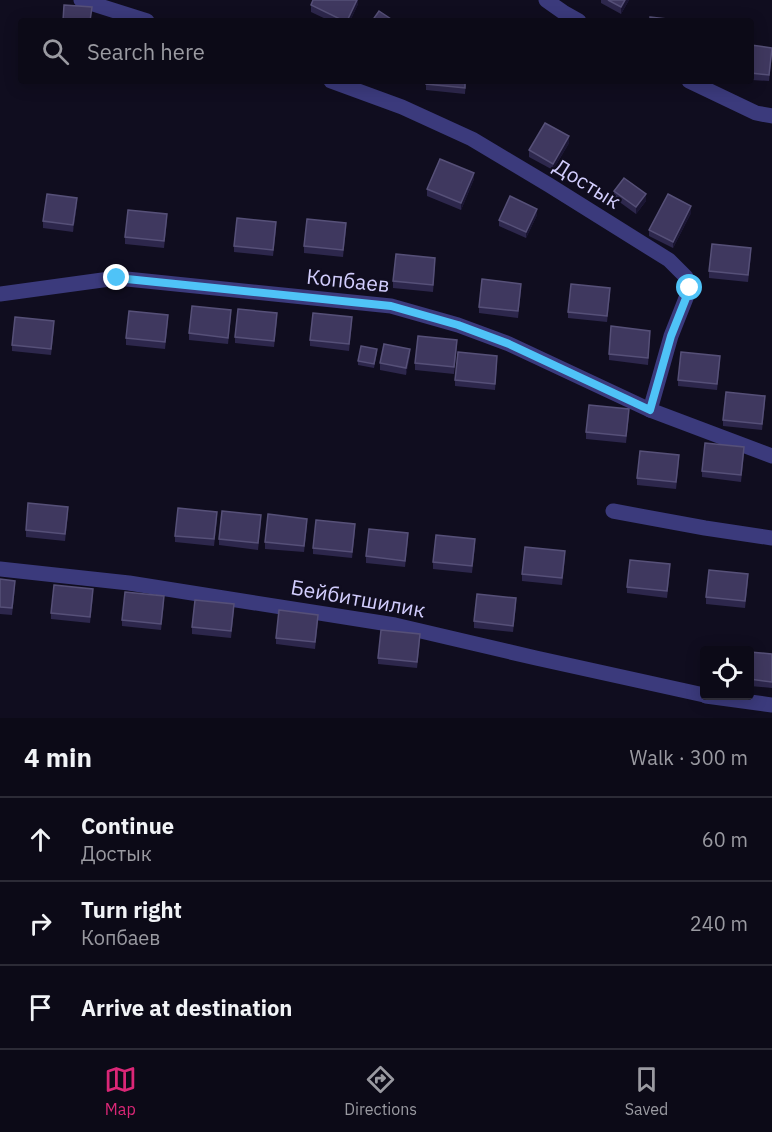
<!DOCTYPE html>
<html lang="en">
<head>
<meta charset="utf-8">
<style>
  body { margin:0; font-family:"IBM Plex Sans",sans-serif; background:#151320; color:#f1f3f6 }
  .controls { position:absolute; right:18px; bottom:18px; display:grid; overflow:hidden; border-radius:6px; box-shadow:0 3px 15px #0003 }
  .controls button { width:54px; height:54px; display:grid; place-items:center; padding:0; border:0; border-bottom:2px solid #2c2b36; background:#0c0a17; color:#f1f3f6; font:30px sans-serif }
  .stop { position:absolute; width:18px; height:18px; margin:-14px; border:4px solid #4fc3f7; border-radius:50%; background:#fff }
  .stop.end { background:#4fc3f7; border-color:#fff; box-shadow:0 2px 6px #0008 }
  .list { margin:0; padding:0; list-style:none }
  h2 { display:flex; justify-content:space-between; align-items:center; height:78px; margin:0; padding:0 24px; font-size:26px }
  h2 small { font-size:20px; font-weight:400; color:#9a9aa1 }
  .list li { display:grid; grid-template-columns:39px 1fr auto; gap:18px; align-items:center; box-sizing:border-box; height:84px; padding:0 24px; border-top:2px solid #2c2b36 }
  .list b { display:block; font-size:22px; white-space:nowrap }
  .list p { margin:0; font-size:20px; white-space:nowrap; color:#9a9aa1 }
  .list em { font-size:20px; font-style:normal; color:#9a9aa1 }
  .icon { flex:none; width:33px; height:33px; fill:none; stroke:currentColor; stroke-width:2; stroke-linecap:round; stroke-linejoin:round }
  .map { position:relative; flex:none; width:772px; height:718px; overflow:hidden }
  .search { position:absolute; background:#0c0a17; box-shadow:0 3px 15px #0003; left:18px; right:18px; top:18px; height:66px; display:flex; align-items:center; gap:15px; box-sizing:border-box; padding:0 21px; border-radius:6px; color:#9a9aa1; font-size:22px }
  .sheet { height:330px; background:#0c0a17 }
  nav { display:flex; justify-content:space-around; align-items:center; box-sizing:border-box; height:84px; border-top:2px solid #2c2b36; background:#0c0a17; font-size:16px; color:#9a9aa1 }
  nav a { display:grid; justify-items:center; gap:3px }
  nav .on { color:#db2777 }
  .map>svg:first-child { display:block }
</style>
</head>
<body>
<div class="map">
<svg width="772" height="718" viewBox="0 0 772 718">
  <rect width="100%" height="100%" fill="#100d1f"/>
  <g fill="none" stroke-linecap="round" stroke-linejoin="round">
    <g stroke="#3b3a7c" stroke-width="15">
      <path d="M81,0L147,21"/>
      <path d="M546,0L563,12L579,21"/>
      <path d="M331,81L402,107L472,139L549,185L669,260L686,277L690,288L671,336L650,410"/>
      <path d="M689,81L756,113L772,116"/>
      <path d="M0,294L117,278L391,306L458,325L509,344L650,410L772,456"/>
      <path d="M613,511L705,528L772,538"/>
      <path d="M0,569L129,583L395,625L536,658L704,695"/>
      <path d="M706,696L772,705"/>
    </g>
  </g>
  <g fill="#2d274c">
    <path d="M358,0V4L350,21H330L311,12V5Z"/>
    <path d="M601,0H629L621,14L601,3Z"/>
    <path d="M751,45L772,54L769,81L751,80Z"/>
    <path d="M426,81H466L465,94L426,90Z"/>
    <path d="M569,143L553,170L529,157V150Z"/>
    <path d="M474,179L461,210L427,196V189Z"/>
    <path d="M614,191L646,201L636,214L614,198Z"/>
    <path d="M77,204L73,232L43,228V221Z"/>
    <path d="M691,213L673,248L649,236V230Z"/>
    <path d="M537,215L526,238L499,226V220Z"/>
    <path d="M167,220L164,248L125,244V237Z"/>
    <path d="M276,229L273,256L234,252V246Z"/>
    <path d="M346,229L343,257L304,253V246Z"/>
    <path d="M751,255L748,282L709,278V271Z"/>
    <path d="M435,265L433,292L393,288V281Z"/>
    <path d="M521,290L518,318L479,313V307Z"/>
    <path d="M610,295L607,322L568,318V312Z"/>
    <path d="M231,317L228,344L189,340V333Z"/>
    <path d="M277,320L274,347L235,343V337Z"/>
    <path d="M168,321L165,349L126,345V338Z"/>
    <path d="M352,323L349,351L310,346V340Z"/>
    <path d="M54,328L51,355L12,351V345Z"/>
    <path d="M650,337L648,365L609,360V354Z"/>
    <path d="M457,346L454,374L415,370V363Z"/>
    <path d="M377,352L374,368L358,365V361Z"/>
    <path d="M410,355L406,375L380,370V363Z"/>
    <path d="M497,363L495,390L455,386V380Z"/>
    <path d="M720,363L717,390L678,386V380Z"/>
    <path d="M765,403L762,430L723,426V420Z"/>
    <path d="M629,415L626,443L586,439V432Z"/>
    <path d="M744,454L741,482L702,477V471Z"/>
    <path d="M679,462L676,489L637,485V478Z"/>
    <path d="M68,514L65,541L26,537V530Z"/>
    <path d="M217,519L214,546L175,542V536Z"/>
    <path d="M261,522L258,550L219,545V539Z"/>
    <path d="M307,525L304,552L265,549V542Z"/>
    <path d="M355,531L352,558L313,554V548Z"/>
    <path d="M408,540L405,567L366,563V556Z"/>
    <path d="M475,545L472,573L433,569V562Z"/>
    <path d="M565,557L562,585L522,581V574Z"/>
    <path d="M670,570L667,598L627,593V587Z"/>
    <path d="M0,579L15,587L12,615L0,614Z"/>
    <path d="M748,581L745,608L706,604V597Z"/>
    <path d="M93,596L90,623L51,619V613Z"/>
    <path d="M164,603L161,630L122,626V620Z"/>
    <path d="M516,605L513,632L474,628V621Z"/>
    <path d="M234,610L231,638L192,634V627Z"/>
    <path d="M318,621L315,649L276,644V638Z"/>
    <path d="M420,641L417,668L378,664V658Z"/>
    <path d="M750,652L772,654V688L750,686Z"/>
  </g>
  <g fill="#1a1532">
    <path d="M357,0H358V4L350,21H347Z"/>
    <path d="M625,0H629L621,14V7Z"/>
    <path d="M569,136V143L553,170V164Z"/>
    <path d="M474,173V179L461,210V203Z"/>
    <path d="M646,194V201L636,214V207Z"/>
    <path d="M77,198V204L73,232V225Z"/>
    <path d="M691,206V213L673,248V242Z"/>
    <path d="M537,209V215L526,238V232Z"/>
    <path d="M410,349V355L406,375V368Z"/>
  </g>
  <g fill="#3f385f" stroke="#565078" stroke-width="1.5">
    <path d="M313,0H357L347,21H344L311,5Z"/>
    <path d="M608,0H625L621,7Z"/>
    <path d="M64,5L92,7L90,21H63Z"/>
    <path d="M379,11L394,21H372Z"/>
    <path d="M650,17L685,21H650Z"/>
    <path d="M751,45L772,48L769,75L751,73Z"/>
    <path d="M426,81H465V88L426,84Z"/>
    <path d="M545,123L569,136L553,164L529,150Z"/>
    <path d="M440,159L474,173L461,203L427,189Z"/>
    <path d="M624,178L646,194L636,207L614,191Z"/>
    <path d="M47,194L77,198L73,225L43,221Z"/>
    <path d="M668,194L691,206L673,242L649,230Z"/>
    <path d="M510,196L537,209L526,232L499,220Z"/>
    <path d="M128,210L167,214L164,241L125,237Z"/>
    <path d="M237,218L276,222L273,250L234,246Z"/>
    <path d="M307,219L346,223L343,250L304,246Z"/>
    <path d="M712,244L751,248L748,275L709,271Z"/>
    <path d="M396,254L435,258L433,285L393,281Z"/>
    <path d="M482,279L521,284L518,311L479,307Z"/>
    <path d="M571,284L610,288L607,316L568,312Z"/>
    <path d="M192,306L231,310L228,338L189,333Z"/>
    <path d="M238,309L277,313L274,341L235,337Z"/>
    <path d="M129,311L168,315L165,342L126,338Z"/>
    <path d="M313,313L352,317L349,344L310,340Z"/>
    <path d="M15,317L54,321L51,349L12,345Z"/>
    <path d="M611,326L650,331L648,358L609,354Z"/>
    <path d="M418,336L457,340L454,367L415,363Z"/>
    <path d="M384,344L410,349L406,368L380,363Z"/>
    <path d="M361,346L377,349L374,364L358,361Z"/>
    <path d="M458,352L497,356L495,384L455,380Z"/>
    <path d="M681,352L720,356L717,384L678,380Z"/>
    <path d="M726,392L765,396L762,424L723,420Z"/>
    <path d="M589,405L629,409L626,436L586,432Z"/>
    <path d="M705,443L744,447L741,475L702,471Z"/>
    <path d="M640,451L679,455L676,482L637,478Z"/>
    <path d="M28,503L68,507L65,534L26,530Z"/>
    <path d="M178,508L217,512L214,539L175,536Z"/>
    <path d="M222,511L261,515L258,543L219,539Z"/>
    <path d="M268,514L307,519L304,546L265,542Z"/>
    <path d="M316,520L355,524L352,552L313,548Z"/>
    <path d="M369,529L408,533L405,561L366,556Z"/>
    <path d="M436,535L475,539L472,566L433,562Z"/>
    <path d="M525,547L565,551L562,578L522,574Z"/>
    <path d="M630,560L670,564L667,591L627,587Z"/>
    <path d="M709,570L748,574L745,601L706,597Z"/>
    <path d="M0,579L15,581L12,608L0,607Z"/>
    <path d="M54,585L93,589L90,617L51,613Z"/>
    <path d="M125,592L164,596L161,624L122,620Z"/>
    <path d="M477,594L516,598L513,626L474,621Z"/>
    <path d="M195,600L234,604L231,631L192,627Z"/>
    <path d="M279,610L318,615L315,642L276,638Z"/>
    <path d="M381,630L420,634L417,662L378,658Z"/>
    <path d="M750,652L772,654V682L750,679Z"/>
  </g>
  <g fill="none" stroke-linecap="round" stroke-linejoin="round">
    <path stroke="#4fc3f7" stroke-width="8" d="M117,278L391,306L458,325L509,344L650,410L671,336L690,288"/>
  </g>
  <g text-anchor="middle" stroke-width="4.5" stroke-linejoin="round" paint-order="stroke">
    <g font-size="21" fill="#d2cdfd" stroke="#100d1f">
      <text transform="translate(587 184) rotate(32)" y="7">Достык</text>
      <text transform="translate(348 281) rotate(6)" y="7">Копбаев</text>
      <text transform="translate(358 599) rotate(10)" y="7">Бейбитшилик</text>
    </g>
  </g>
</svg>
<div class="controls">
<button><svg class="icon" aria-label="locate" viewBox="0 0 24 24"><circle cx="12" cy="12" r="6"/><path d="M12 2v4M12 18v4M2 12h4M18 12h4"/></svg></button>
</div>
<div class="stop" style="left:690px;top:288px"></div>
<div class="stop end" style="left:117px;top:278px"></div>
<div class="search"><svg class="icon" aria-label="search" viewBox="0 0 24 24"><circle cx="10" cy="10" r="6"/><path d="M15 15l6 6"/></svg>Search here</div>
</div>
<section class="sheet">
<h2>4 min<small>Walk · 300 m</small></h2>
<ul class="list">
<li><svg class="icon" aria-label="ahead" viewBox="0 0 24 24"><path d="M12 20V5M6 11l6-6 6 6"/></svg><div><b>Continue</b><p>Достык</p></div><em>60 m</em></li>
<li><svg class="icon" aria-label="right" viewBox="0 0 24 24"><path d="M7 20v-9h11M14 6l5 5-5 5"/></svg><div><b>Turn right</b><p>Копбаев</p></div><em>240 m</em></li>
<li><svg class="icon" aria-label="arrive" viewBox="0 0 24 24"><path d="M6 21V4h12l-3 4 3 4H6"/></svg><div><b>Arrive at destination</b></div></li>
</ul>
</section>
<nav>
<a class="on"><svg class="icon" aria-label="map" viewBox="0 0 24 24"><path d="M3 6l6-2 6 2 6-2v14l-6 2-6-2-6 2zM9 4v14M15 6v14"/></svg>Map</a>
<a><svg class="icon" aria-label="directions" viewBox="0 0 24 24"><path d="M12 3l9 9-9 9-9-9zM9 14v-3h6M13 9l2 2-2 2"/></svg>Directions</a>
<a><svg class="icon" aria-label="saved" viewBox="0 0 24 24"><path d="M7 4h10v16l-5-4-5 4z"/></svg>Saved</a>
</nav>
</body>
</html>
